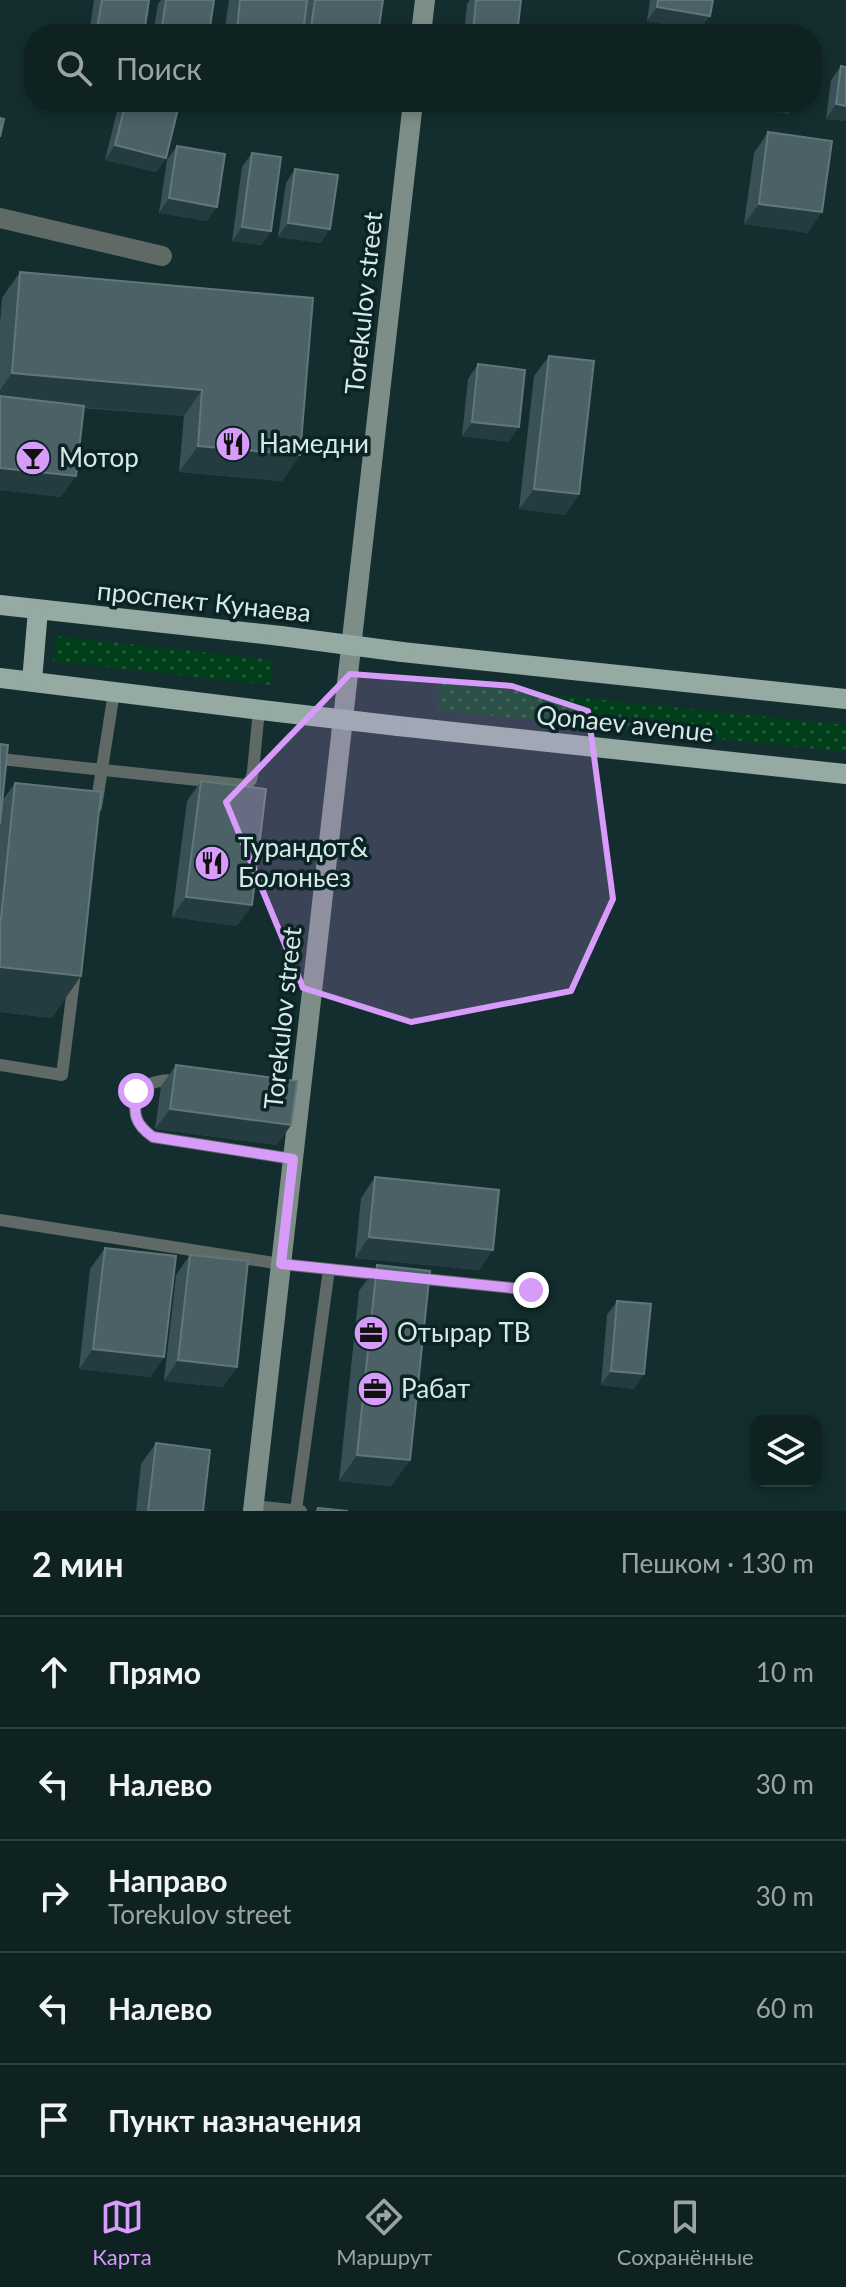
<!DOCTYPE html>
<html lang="ru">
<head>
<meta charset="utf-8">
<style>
  body { margin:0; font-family:Lato,sans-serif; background:#182a2a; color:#f1f3f6 }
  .controls { position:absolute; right:24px; bottom:24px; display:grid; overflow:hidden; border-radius:16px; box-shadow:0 4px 12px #0003 }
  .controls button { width:72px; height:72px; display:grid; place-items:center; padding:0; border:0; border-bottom:2px solid #2f3f40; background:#0f2222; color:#f1f3f6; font:40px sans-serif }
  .stop { position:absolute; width:24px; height:24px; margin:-18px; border:6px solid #d79bf9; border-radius:50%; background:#fff }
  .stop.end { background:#d79bf9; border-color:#fff; box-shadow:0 2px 8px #0008 }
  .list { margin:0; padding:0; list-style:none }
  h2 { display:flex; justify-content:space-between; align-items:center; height:104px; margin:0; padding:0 32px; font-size:34px }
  h2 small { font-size:26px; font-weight:400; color:#9ba4a5 }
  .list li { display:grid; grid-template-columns:52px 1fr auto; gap:24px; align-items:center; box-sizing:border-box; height:112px; padding:0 32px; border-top:2px solid #2f3f40 }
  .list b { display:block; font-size:30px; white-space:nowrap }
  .list p { margin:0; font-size:26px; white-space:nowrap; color:#9ba4a5 }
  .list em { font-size:26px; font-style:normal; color:#9ba4a5 }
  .icon { flex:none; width:44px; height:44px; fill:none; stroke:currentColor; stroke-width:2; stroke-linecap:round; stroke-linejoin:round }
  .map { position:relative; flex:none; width:846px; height:1511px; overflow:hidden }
  .search { position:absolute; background:#0f2222; box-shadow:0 4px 12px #0003; left:24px; right:24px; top:24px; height:88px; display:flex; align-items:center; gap:20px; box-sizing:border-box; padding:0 28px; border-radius:32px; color:#9ba4a5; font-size:30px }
  .sheet { height:664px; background:#0f2222 }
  nav { display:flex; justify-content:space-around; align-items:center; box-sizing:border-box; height:112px; border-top:2px solid #2f3f40; background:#0f2222; font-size:22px; color:#9ba4a5 }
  nav a { display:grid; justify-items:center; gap:4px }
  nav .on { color:#d79bf9 }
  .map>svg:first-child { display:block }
</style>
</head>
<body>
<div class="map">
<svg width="846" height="1511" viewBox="0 0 846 1511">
  <defs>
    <pattern id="grass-dots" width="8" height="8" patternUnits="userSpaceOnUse" patternTransform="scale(2)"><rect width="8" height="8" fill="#013f1b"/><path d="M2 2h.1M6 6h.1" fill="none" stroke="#255b3c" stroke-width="1.8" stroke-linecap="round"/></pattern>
  </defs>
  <rect width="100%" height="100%" fill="#142d2e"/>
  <g fill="url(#grass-dots)">
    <path d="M56,636L273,660L270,685L53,661Z"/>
    <path d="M440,683L846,725V752L437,710Z"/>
  </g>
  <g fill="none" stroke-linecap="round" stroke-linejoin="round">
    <g stroke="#5f6966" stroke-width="12">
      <path d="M0,759L245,785L251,780L253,771L259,710"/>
      <path d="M96,807L114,692"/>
      <path d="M0,1065L62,1075L75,972"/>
      <path d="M182,1081C163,1079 152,1081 136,1091C134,1113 133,1123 153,1137L293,1159"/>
      <path d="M0,1220L281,1264L385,1275"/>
      <path d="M415,1278L531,1290"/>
      <path d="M254,1506L301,1511"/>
      <path d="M296,1510L329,1269"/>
    </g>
    <path stroke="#5f6966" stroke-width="20" d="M0,218L162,256"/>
    <g stroke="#7d8e89" stroke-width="20">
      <path d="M421,34L425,0"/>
      <path d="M253,1511L413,102"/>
    </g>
    <g stroke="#94aaa3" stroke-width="20">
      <path d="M0,605L281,636"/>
      <path d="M402,652L846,699"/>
      <path d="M0,678L278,712"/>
      <path d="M32,681L38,610"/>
      <path d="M398,726L846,774"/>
    </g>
    <g stroke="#94aaa3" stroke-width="20">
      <path d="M281,636L402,652"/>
      <path d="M278,712L398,726"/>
    </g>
  </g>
  <g fill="#3a5057">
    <path d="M94,0H149L144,34H89Z"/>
    <path d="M161,0H214L209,34H153L158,4Z"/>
    <path d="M229,0H383L378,34H224Z"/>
    <path d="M470,0H521L517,34H464L467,4Z"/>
    <path d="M650,0H713L700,30L647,21Z"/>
    <path d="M841,66L846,67V121L826,119L831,80Z"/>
    <path d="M123,102H150L166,158L156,172L105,160L117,111Z"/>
    <path d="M768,132L808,233L744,224L754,153Z"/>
    <path d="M177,146L207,221L159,213L167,160Z"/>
    <path d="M252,153L271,231L261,245L232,241L242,167Z"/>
    <path d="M295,169L321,243L278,237L286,183Z"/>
    <path d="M20,272L300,455L282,481L179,472L184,416L83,408L61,497L0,490V323L2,298Z"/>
    <path d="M549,356L579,494L565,515L519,509L534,376Z"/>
    <path d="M478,364L509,442L462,436L468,379Z"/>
    <path d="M0,744L2,801L15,783L52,1018L0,1012Z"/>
    <path d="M201,781L252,905L237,926L172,917L187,801Z"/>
    <path d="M176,1065L291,1125L277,1145L155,1129L161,1086Z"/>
    <path d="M375,1177L493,1250L479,1270L355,1258L361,1198Z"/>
    <path d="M105,1248L164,1357L150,1377L79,1369L90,1269Z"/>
    <path d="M190,1255L237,1367L222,1387L164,1381L176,1275Z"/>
    <path d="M377,1265L410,1460L391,1486L339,1481L359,1291Z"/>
    <path d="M617,1301L634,1389L601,1385L607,1315Z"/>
    <path d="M156,1443L203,1511H136L141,1464Z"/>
  </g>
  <g fill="#243b40">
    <path d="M657,7L710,16L700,30L647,21Z"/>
    <path d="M97,28L133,34H93Z"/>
    <path d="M237,30L265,34H234Z"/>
    <path d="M756,102H797L789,114L752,109Z"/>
    <path d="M836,104L846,106V121L826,119Z"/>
    <path d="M115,145L166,158L156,172L105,160Z"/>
    <path d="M169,198L217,207L207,221L159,213Z"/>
    <path d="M759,204L822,212L808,233L744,224Z"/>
    <path d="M288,223L330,229L321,243L278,237Z"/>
    <path d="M242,227L271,231L261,245L232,241Z"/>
    <path d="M12,373L202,390L184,416L0,400V390Z"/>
    <path d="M472,422L519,427L509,442L462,436Z"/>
    <path d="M198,446L300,455L282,481L179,472Z"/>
    <path d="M0,468L76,476L61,497L0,490Z"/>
    <path d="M534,489L579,494L565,515L519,509Z"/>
    <path d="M186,897L252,905L237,926L172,917Z"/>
    <path d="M0,967L81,976L52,1018L0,1012Z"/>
    <path d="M170,1109L291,1125L277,1145L155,1129Z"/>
    <path d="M369,1237L493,1250L479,1270L355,1258Z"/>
    <path d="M93,1349L164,1357L150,1377L79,1369Z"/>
    <path d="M178,1360L237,1367L222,1387L164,1381Z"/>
    <path d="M611,1371L644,1374L634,1389L601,1385Z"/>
    <path d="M357,1455L410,1460L391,1486L339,1481Z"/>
  </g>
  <g fill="#4b6166" stroke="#61767a" stroke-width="2">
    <path d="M102,0H149L144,34H133L97,28Z"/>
    <path d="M166,0H214L209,34H161Z"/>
    <path d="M240,0H307L303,34H265L237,30Z"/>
    <path d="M315,0H383L378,34H310Z"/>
    <path d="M476,0H521L517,34H473Z"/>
    <path d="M658,0H713L710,16L657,7Z"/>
    <path d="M841,66L846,67V106L836,104Z"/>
    <path d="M126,102H150L178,109L166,158L115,145Z"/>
    <path d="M0,118L4,119L0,137Z"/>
    <path d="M768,132L832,141L822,212L759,204Z"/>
    <path d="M177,146L225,154L217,207L169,198Z"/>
    <path d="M252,153L281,157L271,231L242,227Z"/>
    <path d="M295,169L338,175L330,229L288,223Z"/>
    <path d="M20,272L313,298L300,455L198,446L202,390L12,373Z"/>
    <path d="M549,356L594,361L579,494L534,489Z"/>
    <path d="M478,364L525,370L519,427L472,422Z"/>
    <path d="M0,396L84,406L76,476L0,468Z"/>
    <path d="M0,744L8,745L0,824Z"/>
    <path d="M201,781L266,789L252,905L186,897Z"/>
    <path d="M15,783L101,792L81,976L0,967V928Z"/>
    <path d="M176,1065L297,1081L291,1125L170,1109Z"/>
    <path d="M375,1177L499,1190L493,1250L369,1237Z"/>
    <path d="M105,1248L176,1256L164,1357L93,1349Z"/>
    <path d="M190,1255L248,1261L237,1367L178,1360Z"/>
    <path d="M377,1265L430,1271L410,1460L357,1455Z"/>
    <path d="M617,1301L651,1304L644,1374L611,1371Z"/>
    <path d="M156,1443L210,1450L203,1511H148Z"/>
    <path d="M318,1508L348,1511H317Z"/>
  </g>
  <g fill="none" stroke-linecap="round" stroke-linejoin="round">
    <path stroke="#d79bf9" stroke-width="10" d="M136,1091C134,1113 133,1123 153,1137L293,1159L281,1264L531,1290"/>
  </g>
  <path fill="#d79bf9" fill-opacity="0.2" stroke="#d79bf9" stroke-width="6" stroke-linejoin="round" d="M350,674L512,686L588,711L613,899L571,991L411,1022L303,988L226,802Z"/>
  <defs>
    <symbol id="restaurant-disc" viewBox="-11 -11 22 22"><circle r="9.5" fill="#d79bf9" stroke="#0a2324"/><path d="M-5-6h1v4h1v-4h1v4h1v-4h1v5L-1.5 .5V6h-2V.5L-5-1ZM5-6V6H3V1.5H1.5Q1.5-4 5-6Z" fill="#111"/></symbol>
    <symbol id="bar-disc" viewBox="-11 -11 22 22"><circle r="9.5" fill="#d79bf9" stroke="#0a2324"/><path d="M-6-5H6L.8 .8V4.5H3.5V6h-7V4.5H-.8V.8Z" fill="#111"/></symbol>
    <symbol id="office-disc" viewBox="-11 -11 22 22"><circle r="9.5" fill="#d79bf9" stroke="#0a2324"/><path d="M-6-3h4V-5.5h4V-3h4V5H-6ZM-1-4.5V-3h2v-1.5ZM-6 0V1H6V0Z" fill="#111"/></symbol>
  </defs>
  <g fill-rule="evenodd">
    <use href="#restaurant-disc" x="213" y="424" width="40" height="40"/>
    <use href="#bar-disc" x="13" y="438" width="40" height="40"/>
    <use href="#restaurant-disc" x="192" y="843" width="40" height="40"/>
    <use href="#office-disc" x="351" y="1313" width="40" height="40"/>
    <use href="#office-disc" x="355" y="1369" width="40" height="40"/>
  </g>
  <g text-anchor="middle" stroke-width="7" stroke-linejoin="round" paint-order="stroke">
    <g font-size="26" fill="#d8e7e7" stroke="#0a2324">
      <text transform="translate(364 303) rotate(-84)" y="9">Torekulov street</text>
      <text transform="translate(204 602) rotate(6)" y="9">проспект Кунаева</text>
      <text transform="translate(625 724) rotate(6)" y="9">Qonaev avenue</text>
      <text transform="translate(283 1018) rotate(-84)" y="9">Torekulov street</text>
    </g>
    <g font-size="26" fill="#d8e7e7" stroke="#0a2324" text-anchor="start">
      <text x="259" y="453">Намедни</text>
      <text x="59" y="467">Мотор</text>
      <text x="238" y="857">Турандот&amp;<tspan x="238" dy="30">Болоньез</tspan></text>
      <text x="397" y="1342">Отырар ТВ</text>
      <text x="401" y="1398">Рабат</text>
    </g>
  </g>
</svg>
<div class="controls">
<button><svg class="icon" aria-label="layers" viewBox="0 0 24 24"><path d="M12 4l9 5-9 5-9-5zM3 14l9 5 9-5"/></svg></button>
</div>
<div class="stop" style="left:136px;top:1091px"></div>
<div class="stop end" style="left:531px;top:1290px"></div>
<div class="search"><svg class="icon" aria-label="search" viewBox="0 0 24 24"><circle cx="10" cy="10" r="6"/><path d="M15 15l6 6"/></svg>Поиск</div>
</div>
<section class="sheet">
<h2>2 мин<small>Пешком · 130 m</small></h2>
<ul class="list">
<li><svg class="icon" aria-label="ahead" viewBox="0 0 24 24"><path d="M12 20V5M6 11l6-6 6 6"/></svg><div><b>Прямо</b></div><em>10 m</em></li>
<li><svg class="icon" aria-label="left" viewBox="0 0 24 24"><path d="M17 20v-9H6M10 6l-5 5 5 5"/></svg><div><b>Налево</b></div><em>30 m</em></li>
<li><svg class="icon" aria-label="right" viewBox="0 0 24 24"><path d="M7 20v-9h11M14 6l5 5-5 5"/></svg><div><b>Направо</b><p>Torekulov street</p></div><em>30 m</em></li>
<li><svg class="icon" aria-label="left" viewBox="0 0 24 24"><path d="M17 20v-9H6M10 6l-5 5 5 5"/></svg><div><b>Налево</b></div><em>60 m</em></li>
<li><svg class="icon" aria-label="arrive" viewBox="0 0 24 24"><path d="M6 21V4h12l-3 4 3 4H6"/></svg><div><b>Пункт назначения</b></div></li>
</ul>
</section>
<nav>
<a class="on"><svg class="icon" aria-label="map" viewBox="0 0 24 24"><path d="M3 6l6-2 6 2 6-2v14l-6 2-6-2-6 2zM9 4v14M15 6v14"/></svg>Карта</a>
<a><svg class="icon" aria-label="directions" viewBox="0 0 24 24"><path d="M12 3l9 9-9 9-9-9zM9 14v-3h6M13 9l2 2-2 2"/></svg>Маршрут</a>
<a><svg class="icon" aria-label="saved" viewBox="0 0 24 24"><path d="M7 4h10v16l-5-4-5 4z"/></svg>Сохранённые</a>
</nav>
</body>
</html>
